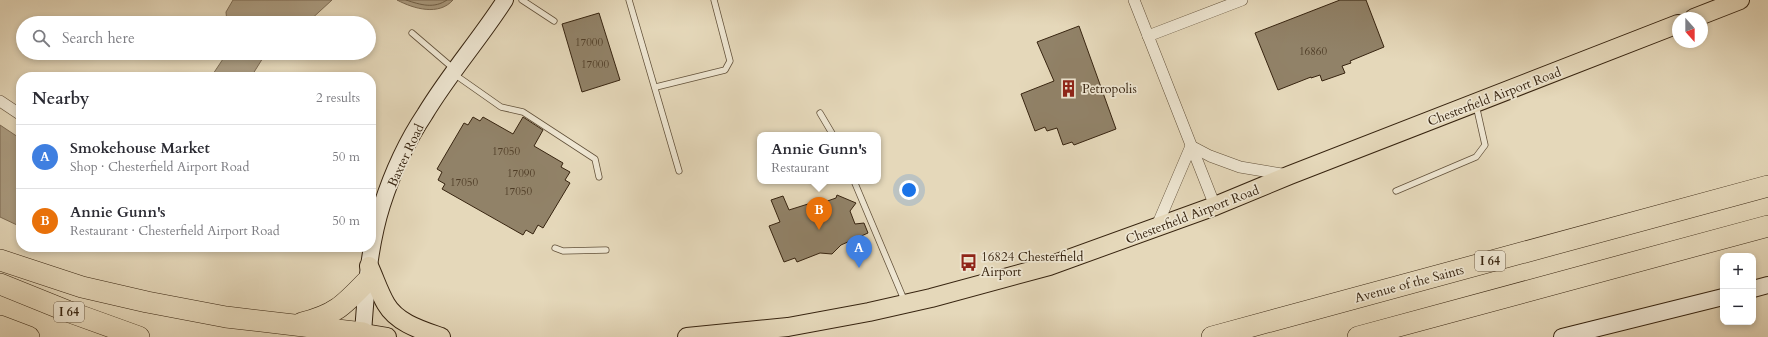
<!DOCTYPE html>
<html lang="en">
<head>
<meta charset="utf-8">
<style>
  body { margin:0; font-family:Cardo,serif; background:#f2f2f3; color:#2b2b33 }
  .controls { position:absolute; right:12px; bottom:12px; display:grid; overflow:hidden; border-radius:8px; box-shadow:0 2px 6px #0003 }
  .controls button { width:36px; height:36px; display:grid; place-items:center; padding:0; border:0; border-bottom:1px solid #e1e1e2; background:#fff; color:#2b2b33; font:20px sans-serif }
  .compass { position:absolute; left:1672px; top:12px; width:36px; height:36px; border-radius:50%; background:#fff; box-shadow:0 2px 6px #0003; rotate:159deg }
  .you { position:absolute; left:909px; top:190px; width:14px; height:14px; margin:-10px; border:3px solid #fff; border-radius:50%; background:#1a73e8; box-shadow:0 0 0 6px #1a73e833 }
  .badge { display:grid; place-items:center; width:26px; height:26px; border-radius:50%; background:#d93025; color:#fff; font-size:13px; font-weight:700 }
  .pin { position:absolute; translate:-50% -33px; filter:drop-shadow(0 1px 2px #0008) }
  .pin::after { content:''; position:absolute; top:21px; width:14px; height:12px; background:inherit; clip-path:polygon(0 0,100% 0,50% 100%) }
  .popup { position:absolute; left:757px; top:132px; width:124px; height:52px; box-sizing:border-box; display:grid; place-content:center; border-radius:8px; background:#fff; filter:drop-shadow(0 1px 3px #0005); font-size:13px; white-space:nowrap; color:#7c7c81 }
  .popup b { font-size:15px; color:#2b2b33 }
  .popup::after { content:''; position:absolute; left:50%; top:100%; margin-left:-8px; border:8px solid transparent; border-top-color:#fff }
  .list { margin:0; padding:0; list-style:none }
  h2 { display:flex; justify-content:space-between; align-items:center; height:52px; margin:0; padding:0 16px; font-size:17px }
  h2 small { font-size:13px; font-weight:400; color:#7c7c81 }
  .list li { display:grid; grid-template-columns:26px 1fr auto; gap:12px; align-items:center; box-sizing:border-box; height:64px; padding:0 16px; border-top:1px solid #e1e1e2 }
  .list b { display:block; font-size:15px; white-space:nowrap }
  .list p { margin:0; font-size:13px; white-space:nowrap; color:#7c7c81 }
  .list em { font-size:13px; font-style:normal; color:#7c7c81 }
  .icon { flex:none; width:22px; height:22px; fill:none; stroke:currentColor; stroke-width:2; stroke-linecap:round; stroke-linejoin:round }
  .map { position:relative; flex:none; width:1768px; height:337px; overflow:hidden }
  .search { position:absolute; background:#fff; box-shadow:0 2px 6px #0003; left:16px; top:16px; width:360px; height:44px; display:flex; align-items:center; gap:10px; box-sizing:border-box; padding:0 14px; border-radius:22px; color:#7c7c81; font-size:15px }
  .panel { position:absolute; background:#fff; box-shadow:0 2px 6px #0003; left:16px; top:72px; width:360px; height:180px; border-radius:16px }
  .map>svg:first-child { display:block }
</style>
</head>
<body>
<div class="map">
<svg width="1768" height="337" viewBox="0 0 1768 337">
  <rect width="100%" height="100%" fill="#e5d8ba"/>
  <filter id="stains"><feTurbulence type="fractalNoise" baseFrequency=".005" numOctaves="4"/><feColorMatrix values="0 0 0 0 .2 0 0 0 0 .09 0 0 0 0 .02 0 0 0 .5 -.17"/></filter>
  <radialGradient id="worn" r=".72"><stop offset=".6" stop-color="#630" stop-opacity="0"/><stop offset="1" stop-color="#630" stop-opacity=".3"/></radialGradient>
  <g fill="#aa9b80" stroke="#7c6b53">
    <path d="M233,0H332L307,23H227L226,12Z"/>
    <path d="M397,0H453C439,16 414,9 397,0Z"/>
    <path d="M227,53H266L251,77H211Z"/>
    <path d="M0,125L21,139V224L17,225L0,217Z"/>
  </g>
  <g fill="none" stroke-linecap="round" stroke-linejoin="round">
    <path stroke="#706048" stroke-width="1" d="M406,0C421,5 434,9 447,0"/>
  </g>
  <g fill="#918268" stroke="#372410">
    <path d="M1340,0H1366L1384,47L1350,61L1351,63L1342,66L1345,73L1322,81L1320,75L1311,78V77L1278,90L1255,33Z"/>
    <path d="M599,13L620,80L582,92L562,24Z"/>
    <path d="M1079,26L1116,129L1074,145L1072,142L1063,145L1057,128L1047,131L1045,127L1035,131L1021,94L1054,81L1037,42Z"/>
    <path d="M473,117L480,121L483,117L513,134L523,117L543,130L534,146L563,163L561,167L570,172L565,180L570,183L543,228L538,225L533,234L526,230L523,235L442,189L445,184L438,180L442,172L437,169L464,123L468,125Z"/>
    <path d="M837,195L856,203L850,211L855,224L864,223L868,233L841,245L832,254L820,253L797,262L795,258L784,262L769,226L780,222L771,200L783,196L789,210L808,204L816,205L836,198Z"/>
  </g>
  <g fill="none" stroke-linecap="round" stroke-linejoin="round">
    <defs>
      <g id="lane">
        <path d="M522,0L554,21"/>
        <path d="M629,0L679,171"/>
        <path d="M412,33L454,69"/>
        <path d="M454,74L501,107L523,112L595,159L599,177"/>
        <path d="M656,87L725,70L730,61L714,0"/>
        <path d="M820,113L833,135"/>
        <path d="M854,181L905,302"/>
        <path d="M1396,191L1476,157L1485,145L1476,105"/>
        <path d="M555,248L563,251L606,250"/>
      </g>
      <g id="street">
        <path d="M1134,0L1215,206"/>
        <path d="M1148,36L1242,0"/>
        <path d="M0,101L21,115"/>
        <path d="M1191,146L1210,156L1240,167L1288,175"/>
        <path d="M1156,228L1191,146"/>
      </g>
      <g id="secondary">
        <path d="M1753,289L1768,285"/>
        <path d="M363,333C366,290 369,246 382,205C392,174 407,141 425,114C449,74 480,39 505,0"/>
        <path d="M1562,337L1723,297"/>
      </g>
      <g id="primary">
        <path d="M1694,18L1740,0"/>
        <path d="M369,266C375,279 379,292 386,304C397,323 421,330 441,337"/>
        <path d="M363,333L387,337"/>
        <path d="M687,337L788,327L869,312L931,298L1049,266L1215,206L1290,175L1678,24"/>
      </g>
      <g id="highway">
        <path d="M0,260L82,287L147,302L226,317L363,333"/>
        <path d="M0,284L67,311L139,337"/>
        <path d="M302,323C335,315 344,305 367,281"/>
        <path d="M0,326L29,337"/>
        <path d="M1212,337L1768,186"/>
        <path d="M1358,337L1768,226"/>
      </g>
    </defs>
    <use href="#lane" stroke="#62513a" stroke-width="7"/>
    <use href="#street" stroke="#62513a" stroke-width="12"/>
    <use href="#secondary" stroke="#372410" stroke-width="18"/>
    <use href="#primary" stroke="#372410" stroke-width="20"/>
    <use href="#highway" stroke="#372410" stroke-width="22"/>
    <use href="#lane" stroke="#eee6d2" stroke-width="5.5"/>
    <use href="#street" stroke="#eee6d2" stroke-width="11"/>
    <use href="#secondary" stroke="#eee6d2" stroke-width="16"/>
    <use href="#primary" stroke="#e5d8ba" stroke-width="18"/>
    <use href="#highway" stroke="#e5d8ba" stroke-width="21"/>
  </g>
  <defs>
    <symbol id="building-bare" viewBox="-9 -9 18 18"><path d="M-4-6H4V6H1V3H-1V6H-4ZM-2.5-4.3h1.7v1.8h-1.7ZM.8-4.3h1.7v1.8H.8ZM-2.5-1h1.7V.8h-1.7ZM.8-1h1.7V.8H.8Z" fill="#8f2418" stroke="#eee6d2" stroke-width="2.5" paint-order="stroke"/></symbol>
    <symbol id="bus-bare" viewBox="-9 -9 18 18"><path d="M-5-6H5V4H4V6H2V4H-2V6H-4V4H-5ZM-3.5-4V0h7V-4ZM-3.5 1.2v1.5H-2V1.2ZM2 1.2v1.5H3.5V1.2Z" fill="#8f2418" stroke="#eee6d2" stroke-width="2.5" paint-order="stroke"/></symbol>
  </defs>
  <g fill-rule="evenodd">
    <use href="#building-bare" x="1056" y="76" width="25" height="25"/>
    <use href="#bus-bare" x="956" y="250" width="25" height="25"/>
  </g>
  <g text-anchor="middle" stroke-width="3.5" stroke-linejoin="round" paint-order="stroke">
    <g font-size="11" fill="#4e3c26">
      <text x="589" y="46">17000</text>
      <text x="1313" y="55">16860</text>
      <text x="595" y="68">17000</text>
      <text x="506" y="155">17050</text>
      <text x="521" y="177">17090</text>
      <text x="464" y="186">17050</text>
      <text x="518" y="195">17050</text>
    </g>
    <g fill="#eee6d2" stroke="#6e5e4a" stroke-width="1">
      <rect x="1475" y="251" width="30" height="20" rx="3"/>
      <rect x="54" y="302" width="30" height="20" rx="3"/>
    </g>
    <g font-size="12" font-weight="bold" fill="#372410">
      <text x="1490" y="265">I 64</text>
      <text x="69" y="316">I 64</text>
    </g>
    <g font-size="13" fill="#372410" stroke="#eee6d2" text-anchor="start">
      <text x="1082" y="93">Petropolis</text>
      <text x="981" y="261">16824 Chesterfield<tspan x="981" dy="15">Airport</tspan></text>
    </g>
    <g font-size="13" fill="#372410" stroke="#eee6d2">
      <text transform="translate(1494 96) rotate(-21)" y="5">Chesterfield Airport Road</text>
      <text transform="translate(405 155) rotate(-65)" y="5">Baxter Road</text>
      <text transform="translate(1192 214) rotate(-21)" y="5">Chesterfield Airport Road</text>
      <text transform="translate(1409 283) rotate(-15)" y="5">Avenue of the Saints</text>
    </g>
  </g>
  <rect width="100%" height="100%" filter="url(#stains)"/>
  <rect width="100%" height="100%" fill="url(#worn)"/>
</svg>
<div class="controls">
<button>+</button>
<button>−</button>
</div>
<svg class="compass" viewBox="-18 -18 36 36"><path d="M0-13l5 13h-10z" fill="#e53935"/><path d="M0 13l5-13h-10z" fill="#7c7c81"/></svg>
<div class="you"></div>
<div class="pin badge" style="left:859px;top:268px;background:#3f7fe0">A</div>
<div class="pin badge" style="left:819px;top:230px;background:#e8710a">B</div>
<div class="popup"><b>Annie Gunn's</b>Restaurant</div>
<div class="search"><svg class="icon" aria-label="search" viewBox="0 0 24 24"><circle cx="10" cy="10" r="6"/><path d="M15 15l6 6"/></svg>Search here</div>
<section class="panel">
<h2>Nearby<small>2 results</small></h2>
<ul class="list">
<li><span class="badge" style="background:#3f7fe0">A</span><div><b>Smokehouse Market</b><p>Shop · Chesterfield Airport Road</p></div><em>50 m</em></li>
<li><span class="badge" style="background:#e8710a">B</span><div><b>Annie Gunn's</b><p>Restaurant · Chesterfield Airport Road</p></div><em>50 m</em></li>
</ul>
</section>
</div>
</body>
</html>
